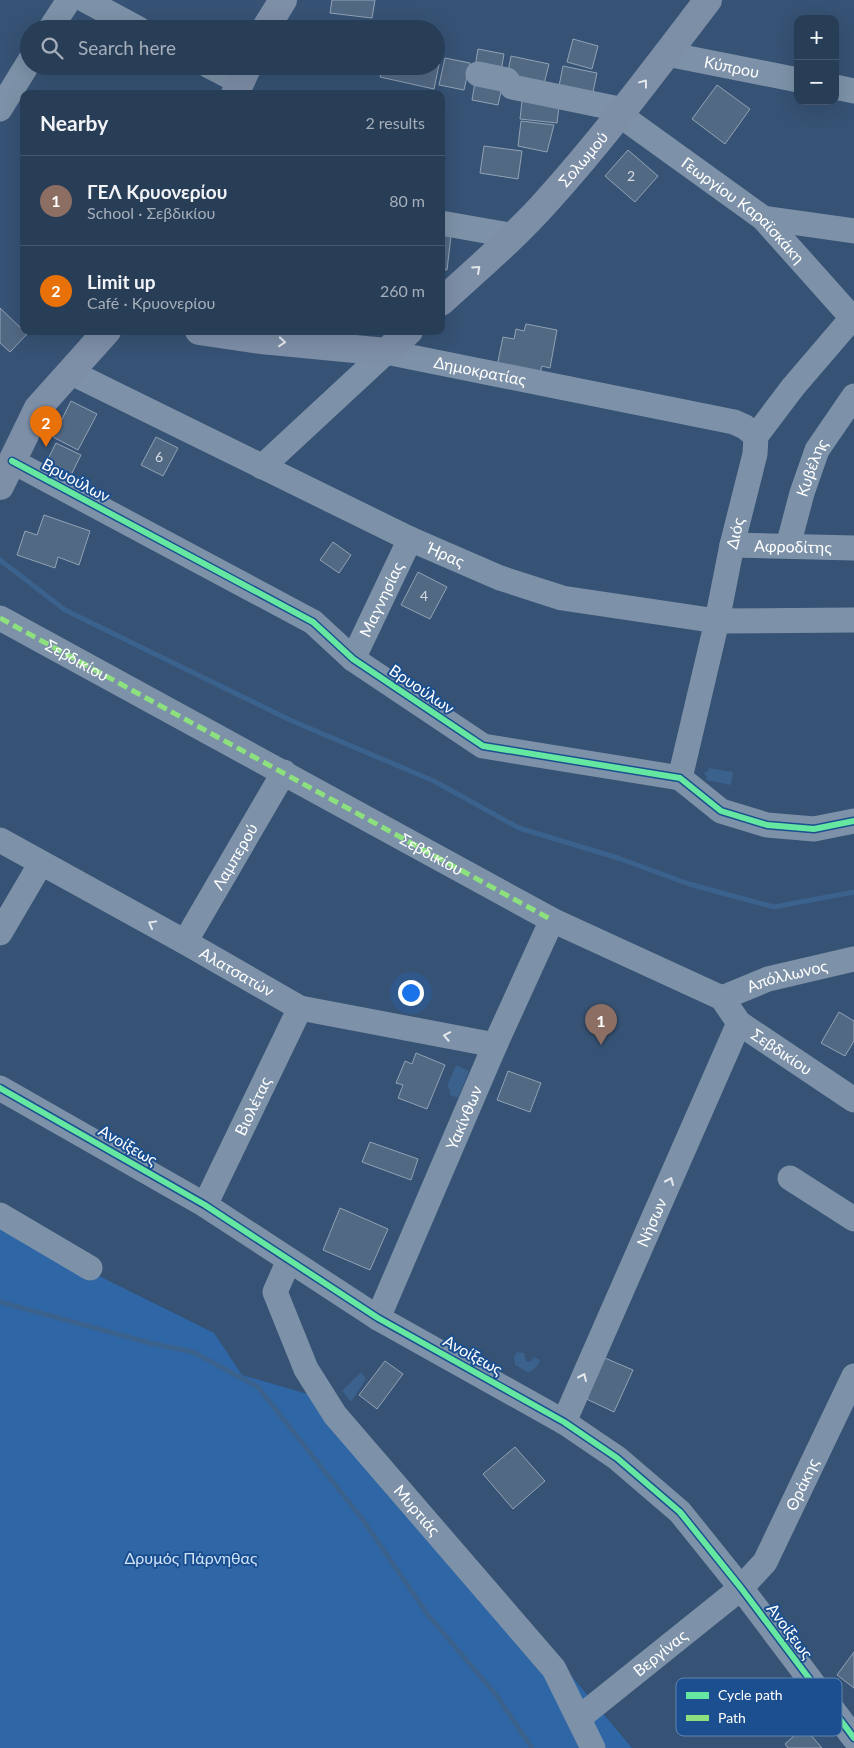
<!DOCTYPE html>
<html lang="en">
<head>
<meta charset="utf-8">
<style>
  body { margin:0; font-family:Lato,sans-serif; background:#30455d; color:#f1f3f6 }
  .controls { position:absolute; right:15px; top:15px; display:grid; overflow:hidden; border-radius:10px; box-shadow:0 5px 20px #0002 }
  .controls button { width:45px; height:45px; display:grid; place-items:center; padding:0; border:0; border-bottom:1px solid #44576d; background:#283e57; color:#f1f3f6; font:25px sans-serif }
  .you { position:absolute; left:410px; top:992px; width:18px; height:18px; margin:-12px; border:4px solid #fff; border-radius:50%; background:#1a73e8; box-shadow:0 0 0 8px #1a73e833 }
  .badge { display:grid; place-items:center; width:32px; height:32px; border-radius:50%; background:#b9c2ce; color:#fff; font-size:16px; font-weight:700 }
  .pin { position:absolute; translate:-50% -41px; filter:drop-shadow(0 1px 2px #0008) }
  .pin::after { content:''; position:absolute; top:26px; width:18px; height:15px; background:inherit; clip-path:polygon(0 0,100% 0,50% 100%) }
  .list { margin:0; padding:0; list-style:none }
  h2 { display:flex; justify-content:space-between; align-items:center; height:65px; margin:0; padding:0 20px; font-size:21px }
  h2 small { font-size:16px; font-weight:400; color:#a5aeba }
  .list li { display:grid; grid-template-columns:32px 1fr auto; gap:15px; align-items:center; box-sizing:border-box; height:90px; padding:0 20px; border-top:1px solid #44576d }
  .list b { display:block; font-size:19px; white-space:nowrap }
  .list p { margin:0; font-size:16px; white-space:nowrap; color:#a5aeba }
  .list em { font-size:16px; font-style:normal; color:#a5aeba }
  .icon { flex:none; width:28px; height:28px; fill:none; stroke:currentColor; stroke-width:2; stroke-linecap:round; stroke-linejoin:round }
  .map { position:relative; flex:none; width:854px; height:1748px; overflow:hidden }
  .search { position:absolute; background:#283e57; box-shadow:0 5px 20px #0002; left:20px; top:20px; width:425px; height:55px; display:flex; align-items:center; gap:12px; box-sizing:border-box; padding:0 18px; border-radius:28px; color:#a5aeba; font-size:19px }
  .panel { position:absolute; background:#283e57; box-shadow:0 5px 20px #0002; left:20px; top:90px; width:425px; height:245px; border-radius:10px }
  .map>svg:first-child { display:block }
</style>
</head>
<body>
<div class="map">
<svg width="854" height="1748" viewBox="0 0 854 1748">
  <rect width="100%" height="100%" fill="#365274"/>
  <path fill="#2f66a5" d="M0,1227L214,1333L242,1375L342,1404L632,1748H0Z"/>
  <g fill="#3b618d">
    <path d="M709,768L733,772L731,785L706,780L707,777L704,773L708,771Z"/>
    <path d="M456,1065L469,1071L458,1098L450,1095V1090L447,1086Z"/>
    <path d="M517,1352L524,1353L526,1361L530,1362L534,1357L540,1360C538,1366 533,1372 527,1372L515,1365L514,1357Z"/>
    <path d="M361,1372L366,1379L351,1402L342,1391Z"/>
  </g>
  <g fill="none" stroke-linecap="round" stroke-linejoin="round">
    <g stroke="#3b618d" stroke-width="5">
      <path d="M0,560L65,610L290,720L434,781L519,828L618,858L689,884L774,907L854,892"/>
      <path d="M0,1302L150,1343L193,1352L258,1387L363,1520L428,1615L497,1696L532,1748"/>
    </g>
  </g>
  <g fill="#526984" stroke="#92a2b6">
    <path d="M332,0H375L372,18L330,13Z"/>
    <path d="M573,39L598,46L592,69L567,62Z"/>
    <path d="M436,44L443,45L434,89L380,77L383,66H436Z"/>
    <path d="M478,49L504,54L501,71L475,67Z"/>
    <path d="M511,56L549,64L544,84L507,76Z"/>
    <path d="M445,58L470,63L464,90L439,85Z"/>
    <path d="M563,66L597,73L593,92L559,86Z"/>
    <path d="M475,82L502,87L498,105L472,100Z"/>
    <path d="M717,85L750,109L725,144L692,119Z"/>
    <path d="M522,101L559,106L557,123L520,119Z"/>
    <path d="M521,121L554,125L547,152L518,146Z"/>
    <path d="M484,146L522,151L518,179L480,173Z"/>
    <path d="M628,150L658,176L635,202L605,176Z"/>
    <path d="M441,235L451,236L447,270L441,269Z"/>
    <path d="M0,308L27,334L10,352L0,343Z"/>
    <path d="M526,324L557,330L550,368L542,366L540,373L496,371L503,337L514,339L516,329L524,331Z"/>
    <path d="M71,401L97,414L78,450L53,437Z"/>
    <path d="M156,437L178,448L163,476L141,465Z"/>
    <path d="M56,443L81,455L67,483L42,471Z"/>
    <path d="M44,515L90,531L79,565L58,557L55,568L17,555L25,531L37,535Z"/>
    <path d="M333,542L351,555L339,573L320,560Z"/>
    <path d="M418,572L447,587L430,619L401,605Z"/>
    <path d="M839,1012L854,1021V1041L845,1056L821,1043Z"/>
    <path d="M416,1053L445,1065L427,1109L398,1098L403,1085L396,1083L405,1061L412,1064Z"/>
    <path d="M508,1071L541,1083L530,1112L497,1100Z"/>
    <path d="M370,1142L418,1159L411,1180L362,1162Z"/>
    <path d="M340,1208L388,1229L370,1270L323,1250Z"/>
    <path d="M598,1355L633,1370L614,1412L580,1396Z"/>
    <path d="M385,1361L403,1374L377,1409L359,1395Z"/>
    <path d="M515,1447L545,1481L513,1509L483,1474Z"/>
    <path d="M854,1652V1688L837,1675Z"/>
    <path d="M804,1727L822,1748H788L785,1744Z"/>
  </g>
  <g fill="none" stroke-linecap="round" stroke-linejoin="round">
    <g stroke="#7d92a8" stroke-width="25">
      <path d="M85,0L139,29"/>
      <path d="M50,29L69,0"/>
      <path id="s1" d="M667,54L798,80"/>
      <path d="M209,66L240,82"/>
      <path d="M478,74L507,80L512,87L624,110"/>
      <path d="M835,87L854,91"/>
      <path d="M0,109L29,62"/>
      <path id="s2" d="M620,115L763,218L854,320"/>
      <path d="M763,218L854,231"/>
      <path d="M441,223L514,236"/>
      <path id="s3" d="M70,372L410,539L500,578L562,598L717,621L854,620"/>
      <path d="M12,461L313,622L353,659L483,746L680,778L721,811L767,825L814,829L854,821"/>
      <path id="s4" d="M262,467L386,352L734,422L745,427L756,436"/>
      <path id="s5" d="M732,545L854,548"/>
      <path id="s6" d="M788,546L802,493L817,450L854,396"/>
      <path id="s7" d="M0,618L552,920L722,998L739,1023L854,1100"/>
      <path id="s8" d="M353,659L410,539"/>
      <path id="s9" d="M680,778L717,621L732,545L755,454L756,436L793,387L852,318"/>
      <path id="s10" d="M0,840L185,942L300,1008L495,1045"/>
      <path d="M0,933L41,863"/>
      <path id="s11" d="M185,942L284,772"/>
      <path id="s12" d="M722,998L768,979L854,959"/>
      <path d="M0,1088L205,1205L378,1318L564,1422L617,1458L680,1512L741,1588L854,1738"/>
      <path d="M790,1178L854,1219"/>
      <path id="s13" d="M205,1205L300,1008"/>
      <path d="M0,1215L90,1268"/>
      <path id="s14" d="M289,1260L275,1292L306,1369L335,1415L554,1669L593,1748"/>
      <path id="s15" d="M378,1318L495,1045L552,920"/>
      <path id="s16" d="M564,1422L739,1023"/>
      <path id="s17" d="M579,1718L741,1588L765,1562L854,1376"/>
    </g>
    <g stroke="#7d8ea7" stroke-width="28">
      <path d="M265,29L283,0"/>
      <path d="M235,94L248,66"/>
      <path id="s18" d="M441,302C477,269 514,238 546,202C604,138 656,68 708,0"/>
      <path d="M199,331L261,340L386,352L409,331"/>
      <path d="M0,486L38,408L107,331"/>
    </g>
    <path stroke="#8de07e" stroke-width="5" stroke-dasharray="10 5" stroke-linecap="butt" id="s19" d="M0,618L552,920"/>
    <defs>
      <g id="cycleway">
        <path d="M12,461L313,622L353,659L483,746L680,778L721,811L767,825L814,829L854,821"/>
        <path d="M0,1088L205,1205L378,1318L564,1422L617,1458L680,1512L741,1588L854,1738"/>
      </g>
    </defs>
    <use href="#cycleway" stroke="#1b4f8f" stroke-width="9"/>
    <use href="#cycleway" stroke="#66e7a1" stroke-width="6"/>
  </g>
  <defs><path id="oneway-chevron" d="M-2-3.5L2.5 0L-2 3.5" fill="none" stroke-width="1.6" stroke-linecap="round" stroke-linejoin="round" transform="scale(1.25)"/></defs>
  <g stroke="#e5e8ed">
    <use href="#oneway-chevron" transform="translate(644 83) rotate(-53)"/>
    <use href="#oneway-chevron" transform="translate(477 269) rotate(-42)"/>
    <use href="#oneway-chevron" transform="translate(282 342) rotate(5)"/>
  </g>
  <g stroke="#e5e9ee">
    <use href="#oneway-chevron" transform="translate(152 924) rotate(-151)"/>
    <use href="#oneway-chevron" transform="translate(447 1036) rotate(-169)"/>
    <use href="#oneway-chevron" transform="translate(670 1181) rotate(-66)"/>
    <use href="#oneway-chevron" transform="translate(583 1377) rotate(-66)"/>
  </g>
  <g text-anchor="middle" stroke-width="4" stroke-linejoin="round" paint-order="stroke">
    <g font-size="14" fill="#d4dae0">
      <text x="631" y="181">2</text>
      <text x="159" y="462">6</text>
      <text x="424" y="601">4</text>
    </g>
    <g font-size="16" fill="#fff" stroke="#1b4f8f">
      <text dy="6" stroke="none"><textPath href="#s1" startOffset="66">Κύπρου</textPath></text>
      <text dy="6" stroke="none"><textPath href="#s18" startOffset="202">Σολωμού</textPath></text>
      <text dy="6" stroke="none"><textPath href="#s2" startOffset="156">Γεωργίου Καραϊσκάκη</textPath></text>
      <text dy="6" stroke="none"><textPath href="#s4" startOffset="265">Δημοκρατίας</textPath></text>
      <text dy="6" stroke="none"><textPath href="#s6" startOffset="82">Κυβέλης</textPath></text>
      <text transform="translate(76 480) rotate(28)" y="6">Βρυούλων</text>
      <text dy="6" stroke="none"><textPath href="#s9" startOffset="251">Διός</textPath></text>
      <text dy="6" stroke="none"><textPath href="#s5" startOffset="61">Αφροδίτης</textPath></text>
      <text dy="6" stroke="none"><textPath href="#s3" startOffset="418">Ήρας</textPath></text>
      <text dy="6" stroke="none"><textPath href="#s8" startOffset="66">Μαγνησίας</textPath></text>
      <text dy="6" stroke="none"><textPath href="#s19" startOffset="88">Σεβδικίου</textPath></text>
      <text transform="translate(422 689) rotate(34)" y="6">Βρυούλων</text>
      <text dy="6" stroke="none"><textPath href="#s19" startOffset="492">Σεβδικίου</textPath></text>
      <text dy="6" stroke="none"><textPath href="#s11" startOffset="99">Λαμπερού</textPath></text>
      <text dy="6" stroke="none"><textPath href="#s10" startOffset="271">Αλατσατών</textPath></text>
      <text dy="6" stroke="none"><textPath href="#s12" startOffset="69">Απόλλωνος</textPath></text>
      <text dy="6" stroke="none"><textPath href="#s7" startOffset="898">Σεβδικίου</textPath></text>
      <text dy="6" stroke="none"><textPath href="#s13" startOffset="110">Βιολέτας</textPath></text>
      <text dy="6" stroke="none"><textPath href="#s15" startOffset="218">Υακίνθων</textPath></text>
      <text transform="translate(128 1145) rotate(30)" y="6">Ανοίξεως</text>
      <text dy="6" stroke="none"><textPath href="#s16" startOffset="218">Νήσων</textPath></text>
      <text transform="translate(473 1355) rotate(29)" y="6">Ανοίξεως</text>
      <text dy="6" stroke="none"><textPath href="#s17" startOffset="329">Θράκης</textPath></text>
      <text dy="6" stroke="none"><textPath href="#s14" startOffset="298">Μυρτιάς</textPath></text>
      <text transform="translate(790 1631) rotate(53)" y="6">Ανοίξεως</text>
      <text dy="6" stroke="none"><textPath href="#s17" startOffset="104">Βεργίνας</textPath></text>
    </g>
    <g font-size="16" fill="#cfe3fa" stroke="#1b4f8f">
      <text x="191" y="1564">Δρυμός Πάρνηθας</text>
    </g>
  </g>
  <rect x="676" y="1678" width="166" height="58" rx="8" fill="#1b4f8f" stroke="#5f84b1" stroke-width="1"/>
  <rect x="686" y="1692" width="23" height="7" fill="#66e7a1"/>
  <rect x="686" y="1715" width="23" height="6" fill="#8de07e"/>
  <g font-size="14" fill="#fff">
    <text x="718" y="1700">Cycle path</text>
    <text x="718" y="1723">Path</text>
  </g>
</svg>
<div class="controls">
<button>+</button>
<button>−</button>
</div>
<div class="you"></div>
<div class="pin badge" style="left:601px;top:1045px;background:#8d6e63">1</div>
<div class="pin badge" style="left:46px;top:447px;background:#e8710a">2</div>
<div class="search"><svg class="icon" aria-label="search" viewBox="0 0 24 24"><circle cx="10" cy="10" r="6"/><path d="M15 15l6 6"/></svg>Search here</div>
<section class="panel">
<h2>Nearby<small>2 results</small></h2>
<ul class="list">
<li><span class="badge" style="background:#8d6e63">1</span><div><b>ΓΕΛ Κρυονερίου</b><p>School · Σεβδικίου</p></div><em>80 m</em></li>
<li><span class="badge" style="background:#e8710a">2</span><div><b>Limit up</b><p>Café · Κρυονερίου</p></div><em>260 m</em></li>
</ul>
</section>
</div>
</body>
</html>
